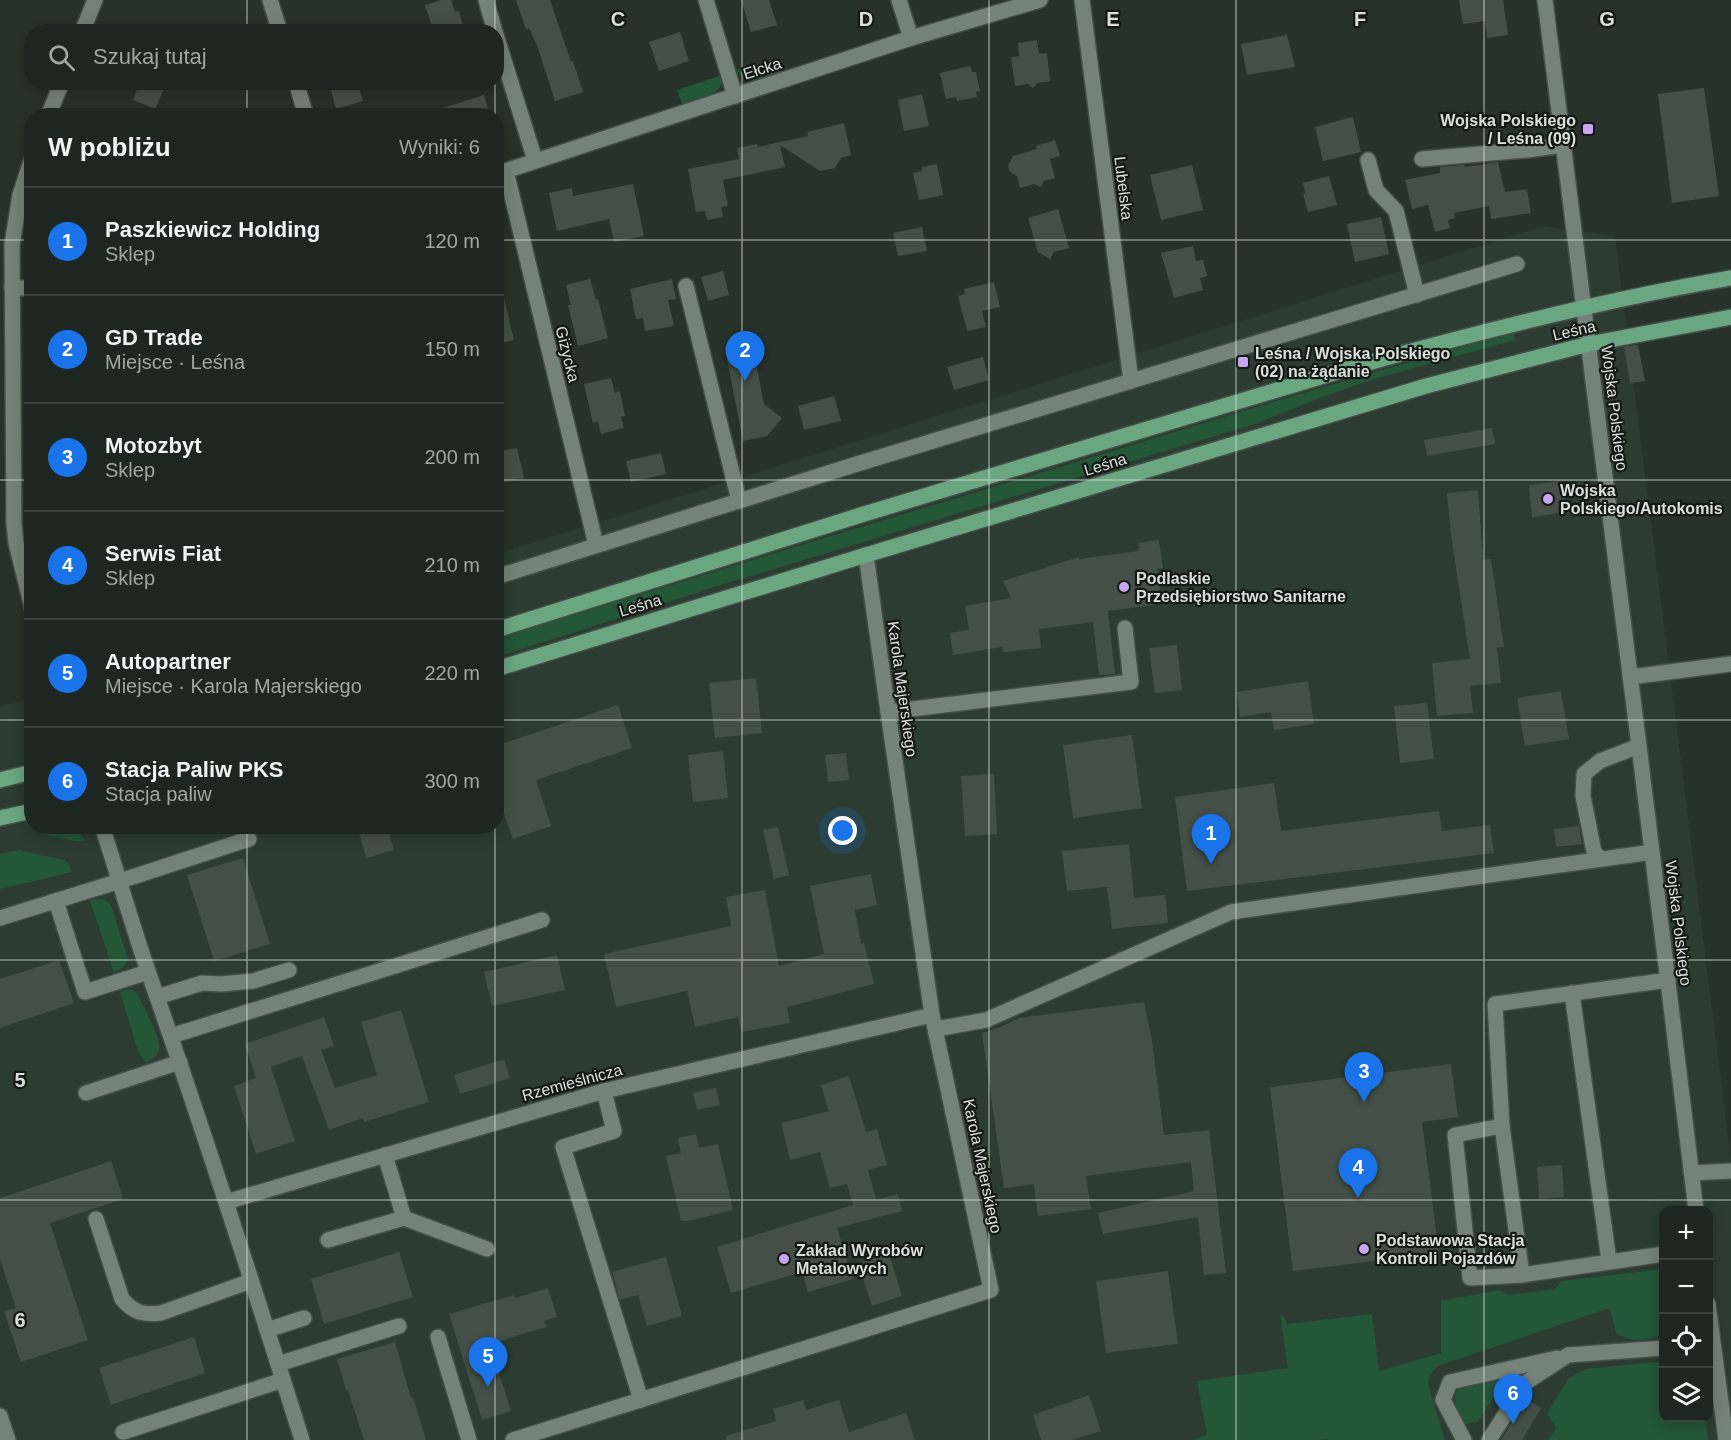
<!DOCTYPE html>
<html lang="pl">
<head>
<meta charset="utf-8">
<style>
  body { margin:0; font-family:Arial,sans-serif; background:#252e29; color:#f1f3f6 }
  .controls { position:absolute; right:18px; bottom:18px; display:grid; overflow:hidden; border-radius:12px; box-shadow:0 3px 15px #0003 }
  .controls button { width:54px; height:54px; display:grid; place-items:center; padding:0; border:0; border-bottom:2px solid #3b433e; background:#1d2620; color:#f1f3f6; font:30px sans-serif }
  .you { position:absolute; left:843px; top:831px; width:21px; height:21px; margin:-15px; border:4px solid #fff; border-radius:50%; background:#1a73e8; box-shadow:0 0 0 9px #1a73e833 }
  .badge { display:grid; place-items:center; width:39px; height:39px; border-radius:50%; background:#1a73e8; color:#fff; font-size:20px; font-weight:700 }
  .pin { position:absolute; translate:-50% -50px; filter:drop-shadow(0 2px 3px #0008) }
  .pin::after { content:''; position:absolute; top:32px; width:21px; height:18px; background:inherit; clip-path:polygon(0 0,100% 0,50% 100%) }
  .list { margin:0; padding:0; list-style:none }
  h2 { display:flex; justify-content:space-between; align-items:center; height:78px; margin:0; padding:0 24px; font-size:26px }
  h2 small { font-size:20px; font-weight:400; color:#a0a5a5 }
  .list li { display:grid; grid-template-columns:39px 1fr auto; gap:18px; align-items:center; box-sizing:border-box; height:108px; padding:0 24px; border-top:2px solid #3b433e }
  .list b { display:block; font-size:22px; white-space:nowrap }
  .list p { margin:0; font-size:20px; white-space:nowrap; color:#a0a5a5 }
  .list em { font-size:20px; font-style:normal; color:#a0a5a5 }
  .icon { flex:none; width:33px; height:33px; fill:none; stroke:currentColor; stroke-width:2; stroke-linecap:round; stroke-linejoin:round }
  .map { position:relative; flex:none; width:1731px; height:1440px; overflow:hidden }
  .search { position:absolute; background:#1d2620; box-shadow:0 3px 15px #0003; left:24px; top:24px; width:480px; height:66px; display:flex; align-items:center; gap:15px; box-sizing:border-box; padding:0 21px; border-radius:24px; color:#a0a5a5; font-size:22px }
  .panel { position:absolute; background:#1d2620; box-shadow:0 3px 15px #0003; left:24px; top:108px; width:480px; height:726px; border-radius:24px }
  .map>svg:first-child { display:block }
</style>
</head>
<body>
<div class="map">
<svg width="1731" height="1440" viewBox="0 0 1731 1440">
  <rect width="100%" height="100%" fill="#27322a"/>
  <path fill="#2c3c30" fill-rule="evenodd" d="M1544,226L1615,236L1731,1159V1440H0V707L31,698L32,826H496L497,554ZM1664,1210H1708V1418H1664Z"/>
  <g fill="#245638">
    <path d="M778,58L783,71C768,76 748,88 737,70Z"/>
    <path d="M722,75C726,96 697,99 682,104L677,90Z"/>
    <path d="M1514,333L1515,340L1374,379L1322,397L1258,423L724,584L497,657V639C670,585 843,532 1017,480C1182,430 1347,378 1514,333Z"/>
    <path d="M59,827C70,828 77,831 84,839L83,841H75L43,834L41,831Z"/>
    <path d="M19,850L64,860L69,864L72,872L0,889V854Z"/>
    <path d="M95,899L105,900L111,905L128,959L125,966L114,973L90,901Z"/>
    <path d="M130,989L134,991L138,995C143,1006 159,1034 159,1045C160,1054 153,1060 145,1062L138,1052L120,991Z"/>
    <path d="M1663,1266V1334C1646,1342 1633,1343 1616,1333L1610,1308L1437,1366L1429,1378V1388L1445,1440H1329L1327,1439L1318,1440H1193L1207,1435L1197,1381L1288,1368L1280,1314L1284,1317L1287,1324L1372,1314L1379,1371L1441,1353V1301L1499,1290L1508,1295L1555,1289L1562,1281L1655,1270Z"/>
    <path d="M1657,1362L1663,1363L1664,1418H1706L1708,1440H1548L1556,1428L1547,1414L1568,1379L1585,1369Z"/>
    <path d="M1501,1378L1502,1384L1478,1421L1463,1425C1458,1411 1448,1395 1462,1385Z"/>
  </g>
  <g fill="#445047">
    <path d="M441,0H451L455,12L459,11L465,32H434L425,5Z"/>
    <path d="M516,0H550L571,62L573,61L583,92L555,101L537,45L529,28L526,29Z"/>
    <path d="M741,0H769L777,25L751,32Z"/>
    <path d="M1459,0H1503L1508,35L1487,38L1485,21L1463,24Z"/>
    <path d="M680,32L689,61L659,71L649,42Z"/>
    <path d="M1287,35L1295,67L1247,75L1241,44Z"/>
    <path d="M1037,40L1039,54L1047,53L1050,81L1037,83L1033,88L1028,84L1015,86L1011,57L1019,56L1018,43Z"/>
    <path d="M970,66L972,72H976L980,91L976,92L977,97L957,101L956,97L946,99L940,73Z"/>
    <path d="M140,82H167L155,109L133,100Z"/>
    <path d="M329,82H357L363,101L336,109Z"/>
    <path d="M1704,88L1719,196L1672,203L1658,94Z"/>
    <path d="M922,94L929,126L904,131L898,100Z"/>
    <path d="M484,95L490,116H431V112Z"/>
    <path d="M1353,117L1361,152L1323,161L1315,127Z"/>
    <path d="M844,123L851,155L841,158L835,168L820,171L780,145L785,167L723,180L728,206L721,207L723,217L707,220L705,211L696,212L688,169L739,159L737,148L757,144L758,147L808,136L807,132Z"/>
    <path d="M1055,140L1060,156L1050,159L1055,178L1044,181L1041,187L1034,184L1020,188L1017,176L1010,172L1008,166L1013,156L1037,149L1036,146Z"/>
    <path d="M1498,162L1505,192L1527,189L1531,213L1491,219L1489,206L1454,213L1455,218L1448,220L1450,228L1435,232L1428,205L1412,209L1405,180L1440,173V167L1464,165L1465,167Z"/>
    <path d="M937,164L943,195L919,200L913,173L922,171V167Z"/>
    <path d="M1192,165L1203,210L1161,220L1150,175Z"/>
    <path d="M1329,176L1337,205L1308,212L1303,194L1305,193L1303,183Z"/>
    <path d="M633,184L644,236L614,242L609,219L557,231L549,193L572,188L573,196Z"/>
    <path d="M1058,209L1069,248L1054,252L1050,259L1038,252L1028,218Z"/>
    <path d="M1381,217L1389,254L1355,262L1347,224Z"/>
    <path d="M922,227L927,251L898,256L893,233Z"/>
    <path d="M1193,246L1196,261L1203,260L1207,276L1200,278L1203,290L1174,298L1161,253Z"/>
    <path d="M723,271L729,295L708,301L701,277Z"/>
    <path d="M590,279L596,300L598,299L608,338L578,346L568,305H571L566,285Z"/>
    <path d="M672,279L676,299L668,300L674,326L645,331L643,318L636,319L630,289Z"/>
    <path d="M994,282L1000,307L982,311L986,327L967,331L958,296L965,294L964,289Z"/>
    <path d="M503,294L514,340L496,344V295Z"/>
    <path d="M1638,345L1645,381L1630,383L1624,347Z"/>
    <path d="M754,354L764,404L782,418L767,436L743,441L727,359Z"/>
    <path d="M983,357L989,380L954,390L947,367Z"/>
    <path d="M611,378L615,393L620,391L625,416L621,417L624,428L601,434L598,422L593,423L584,384Z"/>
    <path d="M834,396L841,421L804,430L798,406Z"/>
    <path d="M1492,428L1495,444L1427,456L1424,440Z"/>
    <path d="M517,448L524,478L496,484V452Z"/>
    <path d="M661,453L666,474L631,482L626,461Z"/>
    <path d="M1563,481L1567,512L1532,517L1529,485Z"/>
    <path d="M1478,490L1483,560L1491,559L1504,647L1497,648L1501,683L1470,686L1473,713L1437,716L1432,663L1470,659L1451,535L1447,493Z"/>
    <path d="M1159,540L1163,568L1157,569L1162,604L1108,611L1115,674L1099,675L1093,622L1039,629L1041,648L1003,652L1002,647L953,655L950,633L969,630L965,606L1011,598L1003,581L1079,557V559L1139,551L1138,543Z"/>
    <path d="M1177,645L1182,690L1155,693L1149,648Z"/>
    <path d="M756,678L762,733L715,738L709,683Z"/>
    <path d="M1308,681L1314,724L1274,730L1271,712L1240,717L1237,692Z"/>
    <path d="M1561,691L1569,739L1525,746L1517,698Z"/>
    <path d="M1427,703L1434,759L1400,763L1394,706Z"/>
    <path d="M618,705L632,748L536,780L551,826L513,839L496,791V746Z"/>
    <path d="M1132,735L1142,808L1073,818L1063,745Z"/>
    <path d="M723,751L728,798L693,802L688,755Z"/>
    <path d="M846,753L849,780L828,782L825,755Z"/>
    <path d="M994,774L997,834L965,836L961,776Z"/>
    <path d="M1274,783L1281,831L1439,811L1442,831L1490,825L1494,853L1187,891L1175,797Z"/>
    <path d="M357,826H387L394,850L366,858Z"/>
    <path d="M1579,826L1582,844L1556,847L1554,829Z"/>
    <path d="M778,827L789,875L774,879L763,830Z"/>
    <path d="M1129,844L1134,898L1165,895L1168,923L1112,929L1107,887L1067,891L1062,851Z"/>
    <path d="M243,858L270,944L214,961L187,875Z"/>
    <path d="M871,874L877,905L855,910L861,944L864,943L874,984L787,1007L790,1023L741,1032L738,1017L695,1027L687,991L616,1007L604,954L731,926L726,897L765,890L779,966L824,954L810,886Z"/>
    <path d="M557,955L565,990L492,1006L484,972Z"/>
    <path d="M59,960L74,1003L0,1028V979Z"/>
    <path d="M1144,1002L1152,1040L1164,1135L1209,1130L1226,1273L1204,1275L1198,1217L1103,1234L1098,1213L1194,1191L1191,1162L1086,1176L1091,1209L1038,1216L1034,1184L1004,1188L982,1033L1001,1027L1019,1018Z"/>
    <path d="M401,1010L429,1102L364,1122L363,1118L329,1130L302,1056L271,1067L295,1141L256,1154L234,1086L256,1078L245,1044L324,1017L334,1046L321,1050L335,1088L377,1075L361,1022Z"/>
    <path d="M504,1059L510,1078L460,1094L454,1075Z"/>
    <path d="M1451,1064L1458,1117L1422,1122L1439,1253L1293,1271L1270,1087Z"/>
    <path d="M849,1076L866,1132L877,1129L887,1165L868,1170L876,1200L898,1194L902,1211L837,1228L853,1279L808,1292L802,1272L731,1293L717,1247L853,1205L847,1184L830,1188L820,1152L790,1160L781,1123L829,1111L821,1085Z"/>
    <path d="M716,1088L720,1105L697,1110L693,1093Z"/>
    <path d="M696,1134L699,1148L718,1144L733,1210L688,1221H681L666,1156L681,1153L678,1138Z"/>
    <path d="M111,1161L123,1199L50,1223L88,1340L21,1362L4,1311L16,1308L0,1259V1198Z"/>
    <path d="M1562,1165L1564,1197L1539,1199L1537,1167Z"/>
    <path d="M399,1252L413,1297L324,1324L311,1279Z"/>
    <path d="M889,1254L902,1296L872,1306L858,1263Z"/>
    <path d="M666,1257L682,1316L647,1326L638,1295L620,1300L612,1272Z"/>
    <path d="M1168,1271L1178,1344L1106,1353L1096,1281Z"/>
    <path d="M548,1288L557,1317L544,1321L546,1327L490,1344L511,1411L482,1420L449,1314L514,1295L515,1298Z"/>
    <path d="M194,1337L205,1373L111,1405L99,1368Z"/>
    <path d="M395,1342L411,1398L413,1397L426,1440H364L348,1390H346L337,1359Z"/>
    <path d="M1089,1395L1101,1431L1072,1440H1041L1033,1415Z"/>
    <path d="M803,1400L806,1410L839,1400L849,1432L906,1413L915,1440H726V1436L776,1421L773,1409Z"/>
    <path d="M1528,1400L1541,1408L1522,1440H1501L1517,1414L1519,1415Z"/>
  </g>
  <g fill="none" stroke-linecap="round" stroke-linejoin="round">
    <defs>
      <g id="minor">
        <path d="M270,0L280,32"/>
        <path d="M486,0L495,32"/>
        <path d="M706,0L735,96"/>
        <path d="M899,0L911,38"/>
        <path d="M1082,0L1131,381"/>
        <path d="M1545,0L1639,746L1696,1210"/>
        <path d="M82,32L95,0"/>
        <path d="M496,35L535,160"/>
        <path d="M296,82L306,116"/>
        <path d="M48,116L62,82"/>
        <path d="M32,158L20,195L12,245L14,524L16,543L32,607"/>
        <path d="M1422,159L1527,150L1563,145"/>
        <path d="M1368,160L1376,190L1396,211L1417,295"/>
        <path d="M506,171L596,545"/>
        <path d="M496,174L911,38L1040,0"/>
        <path d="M686,286L739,501"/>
        <path d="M12,288H32"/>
        <path d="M496,577L857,464L1517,264"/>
        <path d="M1630,677L1731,664"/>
        <path d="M888,712L1131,682L1125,628"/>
        <path d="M102,826C118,875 132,925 149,974C203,1128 253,1284 302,1440"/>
        <path d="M1600,858L1594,852L1583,796L1584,774L1600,761L1639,746"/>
        <path d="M56,901L85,992L148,972"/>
        <path d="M0,918L120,881L249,839"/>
        <path d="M1572,993L1609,1261"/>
        <path d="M157,997L202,983L221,984L253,981L289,970"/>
        <path d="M936,1029L986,1020L1231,912L1652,852"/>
        <path d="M171,1036L542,920"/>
        <path d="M604,1091L614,1131L563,1147L641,1400"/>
        <path d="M86,1093L180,1062"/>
        <path d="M1502,1126L1522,1275"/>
        <path d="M1691,1173L1731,1171"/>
        <path d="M226,1202L604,1091L932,1015"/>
        <path d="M404,1218L487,1249"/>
        <path d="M96,1219L122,1299C134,1313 143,1315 161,1313L251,1281"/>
        <path d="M328,1240L404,1218L385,1155"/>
        <path d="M1664,1254L1522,1275L1470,1278L1455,1135L1502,1126L1495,1004L1668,980"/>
        <path d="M1708,1304L1726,1440"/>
        <path d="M267,1330L304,1318"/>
        <path d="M438,1337L469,1440"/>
        <path d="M278,1364L399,1326"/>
        <path d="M0,1416L8,1440"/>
        <path d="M123,1432L283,1380"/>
        <path d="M513,1440L991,1290L932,1015L888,712L866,555"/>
        <path d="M1464,1440L1443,1400L1450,1382L1557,1358"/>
        <path d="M1489,1440L1525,1383L1568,1355L1664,1348"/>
      </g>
      <g id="major">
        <path d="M496,630L864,514L1357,366C1481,331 1604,300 1731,278"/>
        <path d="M496,669L866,555L1426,386L1589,344L1731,317"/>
        <path d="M0,780L32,772"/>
        <path d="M0,818L32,811"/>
      </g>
    </defs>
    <use href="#minor" stroke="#444d47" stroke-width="18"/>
    <use href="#major" stroke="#444d47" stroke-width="18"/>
    <use href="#minor" stroke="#758279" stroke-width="15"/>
    <use href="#major" stroke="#6aa781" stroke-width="15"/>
  </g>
  <path fill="none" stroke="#d9e0db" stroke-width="1.5" stroke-opacity="0.55" d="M247,0V32M495,0V32M742,0V1440M989,0V1440M1236,0V1440M1484,0V1440M247,82V116M495,82V116M0,240H32M496,240H1731M0,480H32M496,480H1731M0,720H32M496,720H1731M247,826V1440M495,826V1440M0,960H1731M0,1200H1731"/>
  <g fill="#c7a6ef" stroke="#131815" stroke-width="2">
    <rect x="1582" y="123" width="12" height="12" rx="3"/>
    <rect x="1237" y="356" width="12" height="12" rx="3"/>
    <circle cx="1548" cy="499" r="6"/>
    <circle cx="1124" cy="587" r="6"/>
    <circle cx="1364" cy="1249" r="6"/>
    <circle cx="784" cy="1259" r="6"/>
  </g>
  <g text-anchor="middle" stroke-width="4.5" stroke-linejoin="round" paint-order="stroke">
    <g font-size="16" fill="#d9e0db" stroke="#131815">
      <text transform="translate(762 68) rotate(-18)" y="6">Ełcka</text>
      <text transform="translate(1124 188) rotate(83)" y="6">Lubelska</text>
      <text transform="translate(1574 330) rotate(-13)" y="6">Leśna</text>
      <text transform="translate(568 354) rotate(76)" y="6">Giżycka</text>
      <text transform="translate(1615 408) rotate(83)" y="6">Wojska Polskiego</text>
      <text transform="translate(1105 464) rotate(-17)" y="6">Leśna</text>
      <text transform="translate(640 605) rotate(-17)" y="6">Leśna</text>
      <text transform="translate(903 689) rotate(82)" y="6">Karola Majerskiego</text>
      <text transform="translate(1679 923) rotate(83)" y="6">Wojska Polskiego</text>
      <text transform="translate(572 1082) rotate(-15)" y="6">Rzemieślnicza</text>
      <text transform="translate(983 1166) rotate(78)" y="6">Karola Majerskiego</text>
    </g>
    <g font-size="16" font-weight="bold" fill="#d9e0db" stroke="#131815" text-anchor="start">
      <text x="1576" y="126" text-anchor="end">Wojska Polskiego<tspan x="1576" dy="18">/ Leśna (09)</tspan></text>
      <text x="1255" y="359">Leśna / Wojska Polskiego<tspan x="1255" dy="18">(02) na żądanie</tspan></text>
      <text x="1560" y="496">Wojska<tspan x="1560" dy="18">Polskiego/Autokomis</tspan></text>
      <text x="1136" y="584">Podlaskie<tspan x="1136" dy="18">Przedsiębiorstwo Sanitarne</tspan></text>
      <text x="1376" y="1246">Podstawowa Stacja<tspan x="1376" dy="18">Kontroli Pojazdów</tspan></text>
      <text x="796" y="1256">Zakład Wyrobów<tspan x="796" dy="18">Metalowych</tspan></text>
    </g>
  </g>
  <g font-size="20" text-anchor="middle" font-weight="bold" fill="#d9e0db" stroke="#131815" stroke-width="4.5" stroke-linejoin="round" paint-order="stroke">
    <text x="618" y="26">C</text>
    <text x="866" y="26">D</text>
    <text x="1113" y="26">E</text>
    <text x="1360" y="26">F</text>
    <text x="1607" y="26">G</text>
    <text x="20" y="1087">5</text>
    <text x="20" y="1327">6</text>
  </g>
</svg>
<div class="controls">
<button>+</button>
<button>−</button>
<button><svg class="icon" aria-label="locate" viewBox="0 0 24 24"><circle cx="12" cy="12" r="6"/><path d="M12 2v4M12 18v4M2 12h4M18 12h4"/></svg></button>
<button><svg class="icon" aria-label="layers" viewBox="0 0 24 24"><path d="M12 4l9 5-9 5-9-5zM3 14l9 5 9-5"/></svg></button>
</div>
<div class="you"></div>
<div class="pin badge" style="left:1211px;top:864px">1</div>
<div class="pin badge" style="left:745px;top:381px">2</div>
<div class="pin badge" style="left:1364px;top:1102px">3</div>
<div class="pin badge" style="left:1358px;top:1198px">4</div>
<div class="pin badge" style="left:488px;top:1387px">5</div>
<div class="pin badge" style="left:1513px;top:1424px">6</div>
<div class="search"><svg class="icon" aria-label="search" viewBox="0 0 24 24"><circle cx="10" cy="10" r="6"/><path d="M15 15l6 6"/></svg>Szukaj tutaj</div>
<section class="panel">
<h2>W pobliżu<small>Wyniki: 6</small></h2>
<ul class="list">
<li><span class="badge">1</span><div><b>Paszkiewicz Holding</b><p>Sklep</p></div><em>120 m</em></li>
<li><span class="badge">2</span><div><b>GD Trade</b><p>Miejsce · Leśna</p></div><em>150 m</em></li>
<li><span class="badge">3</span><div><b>Motozbyt</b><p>Sklep</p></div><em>200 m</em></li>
<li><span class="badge">4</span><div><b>Serwis Fiat</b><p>Sklep</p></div><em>210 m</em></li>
<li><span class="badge">5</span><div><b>Autopartner</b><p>Miejsce · Karola Majerskiego</p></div><em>220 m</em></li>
<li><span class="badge">6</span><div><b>Stacja Paliw PKS</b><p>Stacja paliw</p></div><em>300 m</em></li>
</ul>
</section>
</div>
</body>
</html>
